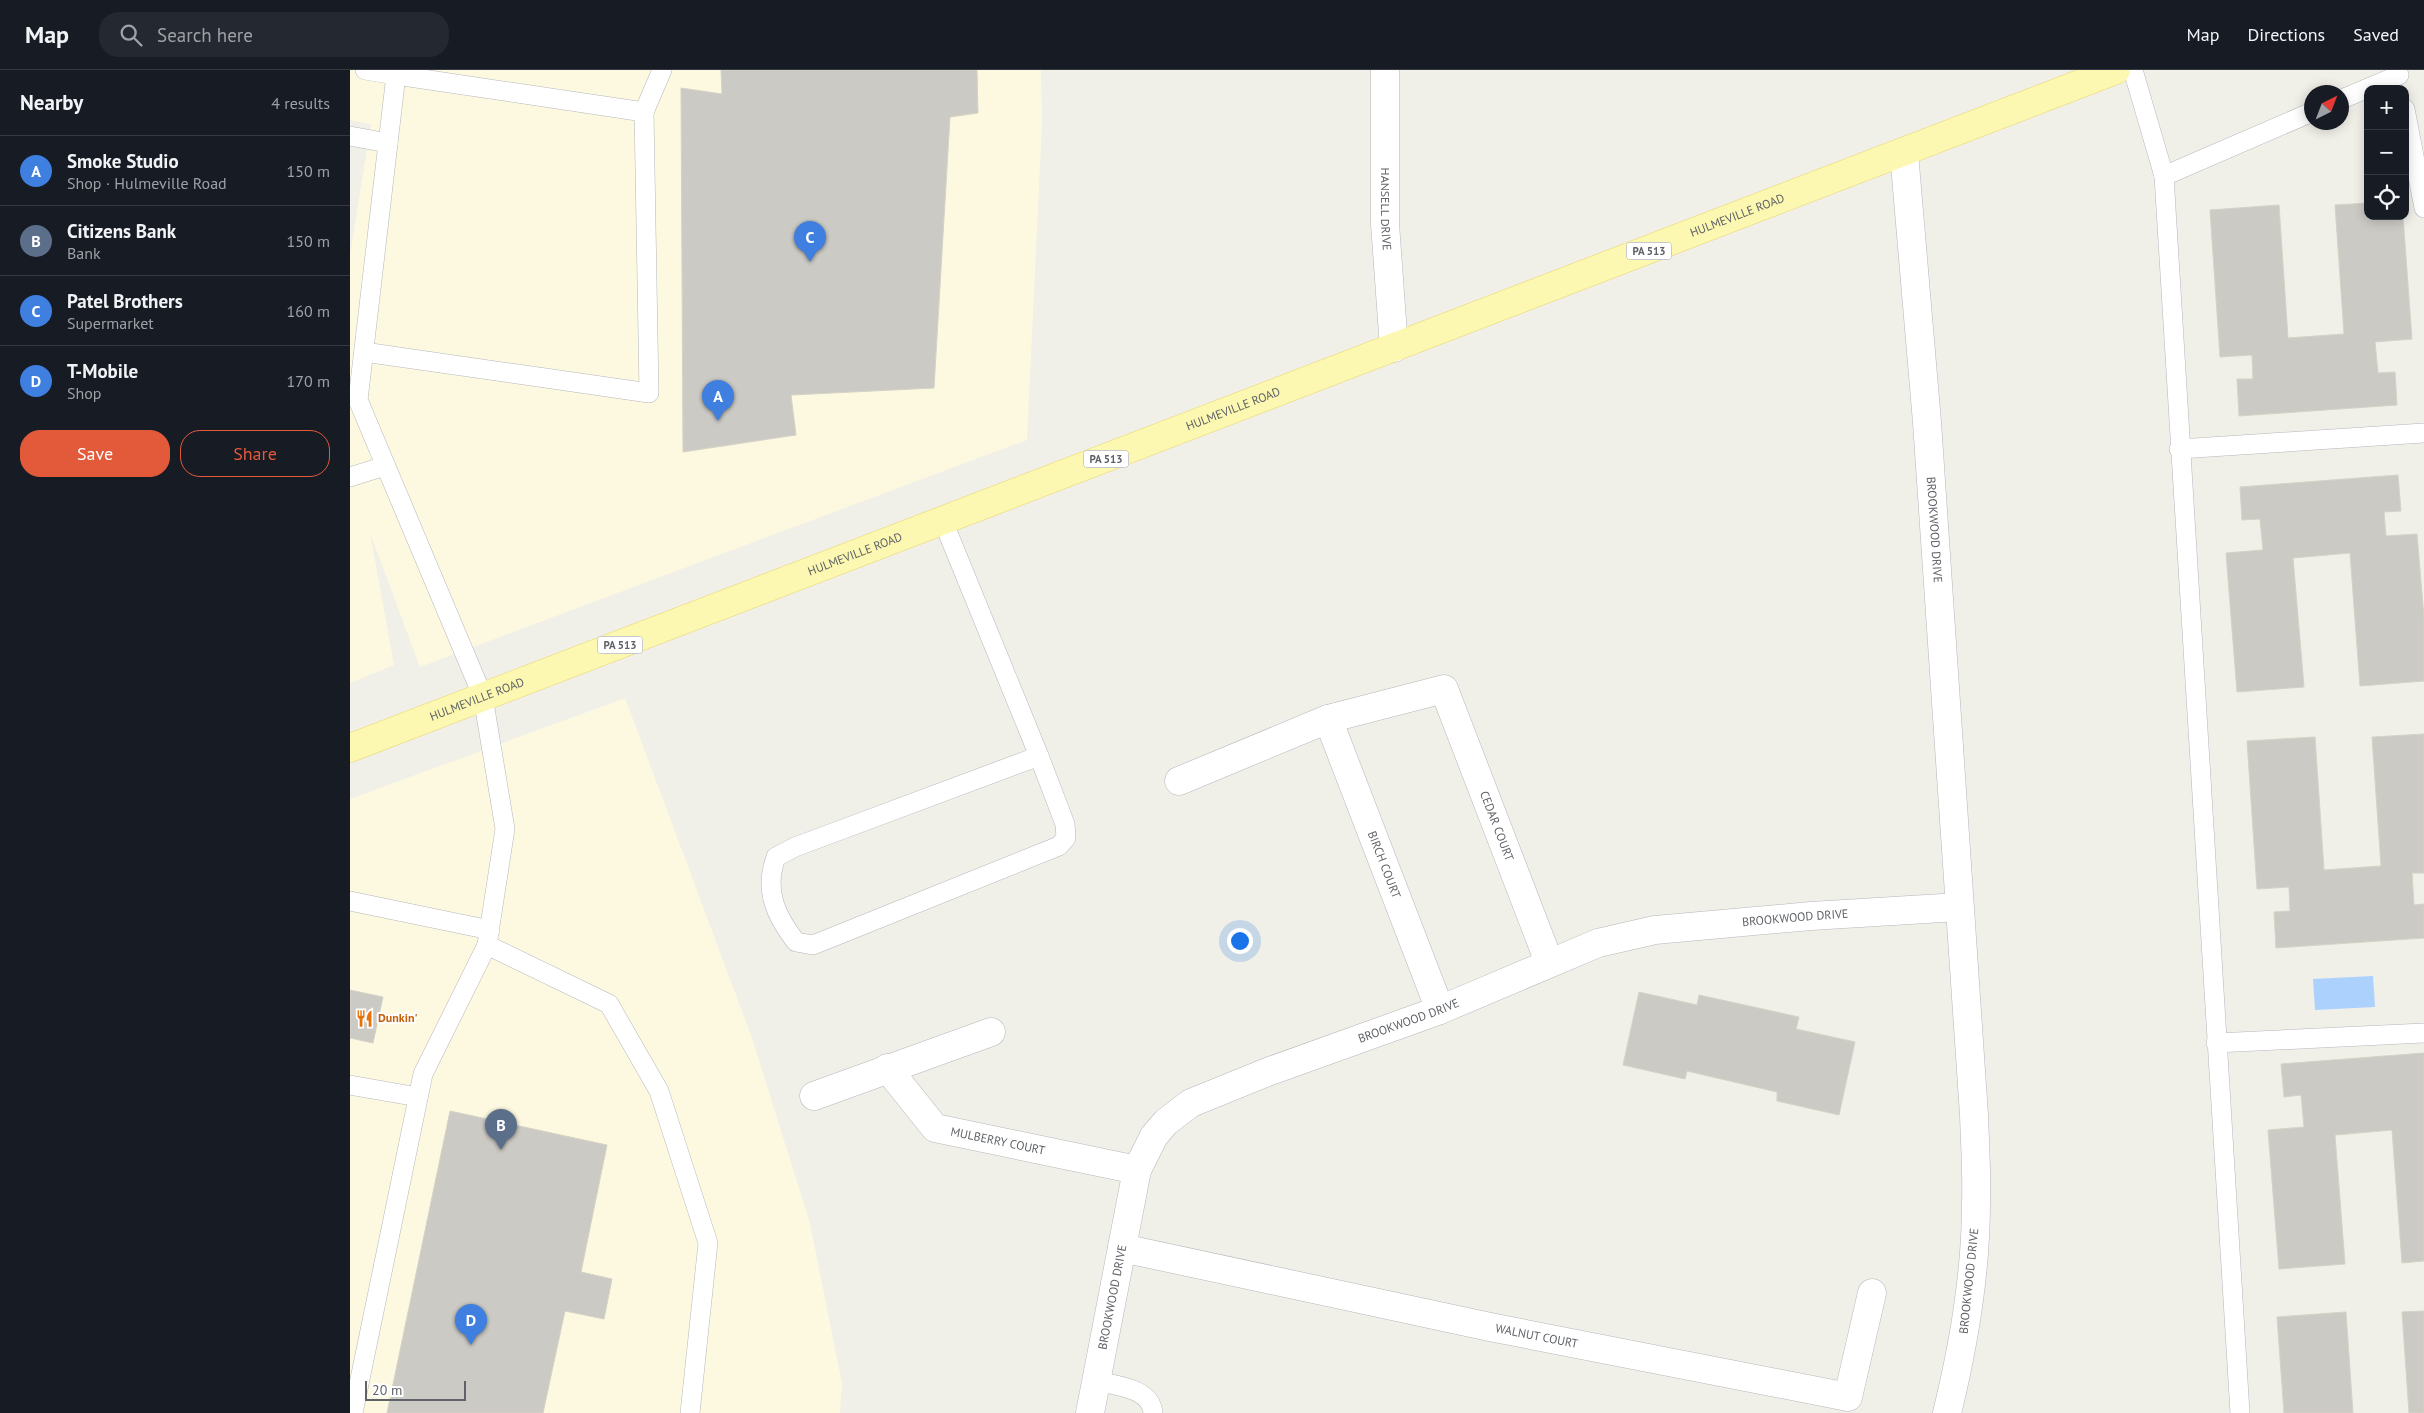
<!DOCTYPE html>
<html lang="en">
<head>
<meta charset="utf-8">
<style>
  body { margin:0; font-family:"PT Sans",sans-serif; background:#242831; color:#f1f3f6 }
  .controls { position:absolute; right:15px; top:15px; display:grid; overflow:hidden; border-radius:10px; box-shadow:0 2px 12px #0003 }
  .controls button { width:45px; height:45px; display:grid; place-items:center; padding:0; border:0; border-bottom:1px solid #363941; background:#171b24; color:#f1f3f6; font:25px sans-serif }
  .compass { position:absolute; left:1954px; top:15px; width:45px; height:45px; border-radius:50%; background:#171b24; box-shadow:0 2px 12px #0003; rotate:42deg }
  .scale { position:absolute; left:15px; bottom:12px; width:101px; box-sizing:border-box; padding-left:5px; border:2px solid #5f6267; border-top:0; font-size:14px; line-height:18px; white-space:nowrap; color:#5f6267; -webkit-text-stroke:4px #fff; paint-order:stroke }
  .you { position:absolute; left:889px; top:870px; width:18px; height:18px; margin:-12px; border:4px solid #fff; border-radius:50%; background:#1a73e8; box-shadow:0 0 0 8px #1a73e833 }
  .badge { display:grid; place-items:center; width:32px; height:32px; border-radius:50%; background:#e35a3b; color:#fff; font-size:16px; font-weight:700 }
  .pin { position:absolute; translate:-50% -41px; filter:drop-shadow(0 1px 2px #0008) }
  .pin::after { content:''; position:absolute; top:26px; width:18px; height:15px; background:inherit; clip-path:polygon(0 0,100% 0,50% 100%) }
  .list { margin:0; padding:0; list-style:none }
  h2 { display:flex; justify-content:space-between; align-items:center; height:65px; margin:0; padding:0 20px; font-size:21px }
  h2 small { font-size:16px; font-weight:400; color:#9ea1a6 }
  .list li { display:grid; grid-template-columns:32px 1fr auto; gap:15px; align-items:center; box-sizing:border-box; height:70px; padding:0 20px; border-top:1px solid #363941 }
  .list b { display:block; font-size:19px; white-space:nowrap }
  .list p { margin:0; font-size:16px; white-space:nowrap; color:#9ea1a6 }
  .list em { font-size:16px; font-style:normal; color:#9ea1a6 }
  .actions { display:flex; gap:10px; padding:15px 20px }
  .actions a { flex:1; padding:11px 0; border:1px solid #e35a3b; border-radius:20px; text-align:center; font-size:18px; color:#e35a3b }
  .actions .main { background:#e35a3b; color:#fff }
  .icon { flex:none; width:28px; height:28px; fill:none; stroke:currentColor; stroke-width:2; stroke-linecap:round; stroke-linejoin:round }
  .map { position:relative; flex:none; width:2074px; height:1343px; overflow:hidden }
  header { display:flex; align-items:center; gap:30px; box-sizing:border-box; height:70px; padding:0 25px; background:#171b24; border-bottom:1px solid #363941 }
  header strong { font-size:24px }
  nav { display:flex; gap:28px; margin-inline-start:auto; font-size:18px }
  .search { width:350px; height:45px; background:#242831; display:flex; align-items:center; gap:12px; box-sizing:border-box; padding:0 18px; border-radius:20px; color:#9ea1a6; font-size:19px }
  main { display:flex }
  aside { flex:1; background:#171b24 }
  .map>svg:first-child { display:block }
</style>
</head>
<body>
<header>
<strong>Map</strong>
<div class="search"><svg class="icon" aria-label="search" viewBox="0 0 24 24"><circle cx="10" cy="10" r="6"/><path d="M15 15l6 6"/></svg>Search here</div>
<nav><a>Map</a><a>Directions</a><a>Saved</a></nav>
</header>
<main>
<aside>
<h2>Nearby<small>4 results</small></h2>
<ul class="list">
<li><span class="badge" style="background:#3f7fe0">A</span><div><b>Smoke Studio</b><p>Shop · Hulmeville Road</p></div><em>150 m</em></li>
<li><span class="badge" style="background:#5c6f8a">B</span><div><b>Citizens Bank</b><p>Bank</p></div><em>150 m</em></li>
<li><span class="badge" style="background:#3f7fe0">C</span><div><b>Patel Brothers</b><p>Supermarket</p></div><em>160 m</em></li>
<li><span class="badge" style="background:#3f7fe0">D</span><div><b>T-Mobile</b><p>Shop</p></div><em>170 m</em></li>
</ul>
<div class="actions"><a class="main">Save</a><a>Share</a></div>
</aside>
<div class="map">
<svg width="2074" height="1343" viewBox="0 0 2074 1343">
  <rect width="100%" height="100%" fill="#f0efe8"/>
  <g fill="#fdf9e0">
    <path d="M0,0H691L692,53L677,370L70,597L20,463L44,595L0,613V185L21,54L0,50Z"/>
    <path d="M275,628L401,965L460,1153L492,1313L490,1343H0V729Z"/>
  </g>
  <path fill="#acd1fc" d="M2023,906L2025,937L1965,940L1963,909Z"/>
  <g fill="#cccac4" stroke="#d5d2c6">
    <path d="M371,0H627L628,43L600,47L584,318L441,325L446,365L333,382L331,18L372,24Z"/>
    <path d="M2018,133V146H2053L2062,269L2025,272L2028,303L2045,302L2047,335L1889,346L1887,309H1903L1902,285L1870,287L1860,140L1929,135L1938,268L1994,264L1985,135Z"/>
    <path d="M2048,405L2051,441L2034,442L2036,466L2067,464L2074,547V611L2010,616L2000,483L1943,488L1954,617L1887,622L1876,483L1913,480L1910,449L1892,450L1890,417Z"/>
    <path d="M2074,664V803H2062L2064,835L2074,834V868L1926,878L1924,842L1940,841L1939,817L1907,819L1897,671L1965,667L1974,800L2031,796L2022,667Z"/>
    <path d="M0,920L33,927L23,973L0,968Z"/>
    <path d="M1289,922L1347,935L1349,925L1449,947L1446,959L1505,972L1489,1045L1427,1031V1022L1337,1001L1335,1009L1273,995Z"/>
    <path d="M2074,983V1191L2052,1193L2042,1060L1985,1065L1995,1194L1929,1199L1918,1060L1954,1057L1951,1025L1934,1027L1931,994Z"/>
    <path d="M100,1041L257,1075L231,1202L262,1209L254,1249L215,1241L193,1343H37Z"/>
    <path d="M2074,1241V1343H2059L2052,1242Z"/>
    <path d="M1996,1242L2003,1343H1934L1927,1247Z"/>
  </g>
  <g fill="none" stroke-linecap="round" stroke-linejoin="round">
    <defs>
      <g id="lane">
        <path d="M15,0L46,5L47,0"/>
        <path d="M312,0L294,42L46,5L8,330L133,627L155,759L137,875L259,934L309,1021L358,1173L340,1343"/>
        <path d="M1783,0L1814,106L1890,1343"/>
        <path d="M1992,29L2049,5"/>
        <path d="M2055,39L2074,138"/>
        <path d="M0,66L38,73"/>
        <path d="M1814,106L1962,42"/>
        <path d="M14,282L299,323L294,42"/>
        <path d="M1829,379L2074,363"/>
        <path d="M0,407L35,396"/>
        <path d="M593,451L689,686L445,777L426,787C414,820 425,845 446,872L463,875L709,776L716,768L715,754L689,686"/>
        <path d="M0,831L140,860"/>
        <path d="M1866,973L2074,963"/>
        <path d="M0,1015L68,1027"/>
        <path d="M747,1311C767,1316 801,1318 803,1343"/>
        <path d="M3,1343L73,1004L137,875"/>
      </g>
      <g id="street">
        <path id="s1" d="M1035,0V154L1044,278"/>
        <path id="s2" d="M1554,83L1577,352L1624,1045C1625,1074 1627,1104 1626,1133C1626,1204 1614,1274 1597,1343"/>
        <path id="s3" d="M978,649L1090,940"/>
        <path id="s4" d="M829,711L978,649L1094,619L1199,892"/>
        <path id="s5" d="M537,998L585,1058L787,1100"/>
        <path d="M464,1026L641,962"/>
        <path id="s6" d="M772,1178L1140,1257L1498,1327L1522,1223"/>
        <path id="s7" d="M740,1343L787,1100L804,1066L816,1052L841,1033L920,1001L1090,940L1248,873L1305,860L1461,846L1609,837"/>
      </g>
      <g id="primary">
        <path id="s8" d="M0,678L1766,0"/>
      </g>
    </defs>
    <use href="#lane" stroke="#b5b7bb" stroke-width="20"/>
    <use href="#street" stroke="#b5b7bb" stroke-width="29"/>
    <use href="#primary" stroke="#ecd465" stroke-width="29"/>
    <use href="#lane" stroke="#fff" stroke-width="19"/>
    <use href="#street" stroke="#fff" stroke-width="28"/>
    <use href="#primary" stroke="#fcf8b1" stroke-width="28"/>
  </g>
  <defs>
    <symbol id="restaurant-bare" viewBox="-9 -9 18 18"><path d="M-5-6h1v4h1v-4h1v4h1v-4h1v5L-1.5 .5V6h-2V.5L-5-1ZM5-6V6H3V1.5H1.5Q1.5-4 5-6Z" fill="#e8710a" stroke="#fff" stroke-width="2.5" paint-order="stroke"/></symbol>
  </defs>
  <g fill-rule="evenodd">
    <use href="#restaurant-bare" x="2" y="936" width="25" height="25"/>
  </g>
  <g text-anchor="middle" stroke-width="4" stroke-linejoin="round" paint-order="stroke">
    <g fill="#fff" stroke="#8f9195" stroke-width="1">
      <rect x="1276.5" y="172.5" width="45" height="17" rx="4"/>
      <rect x="733.5" y="380.5" width="45" height="17" rx="4"/>
      <rect x="247.5" y="566.5" width="45" height="17" rx="4"/>
    </g>
    <g font-size="11" font-weight="bold" fill="#5f6267">
      <text x="1299" y="185">PA 513</text>
      <text x="756" y="393">PA 513</text>
      <text x="270" y="579">PA 513</text>
    </g>
    <g font-size="12" fill="#5f6267" stroke="#fff">
      <text dy="4" stroke="none"><textPath href="#s1" startOffset="139">HANSELL DRIVE</textPath></text>
      <text dy="4" stroke="none"><textPath href="#s8" startOffset="1486">HULMEVILLE ROAD</textPath></text>
      <text dy="4" stroke="none"><textPath href="#s8" startOffset="946">HULMEVILLE ROAD</textPath></text>
      <text dy="4" stroke="none"><textPath href="#s2" startOffset="378">BROOKWOOD DRIVE</textPath></text>
      <text dy="4" stroke="none"><textPath href="#s8" startOffset="541">HULMEVILLE ROAD</textPath></text>
      <text dy="4" stroke="none"><textPath href="#s8" startOffset="136">HULMEVILLE ROAD</textPath></text>
      <text dy="4" stroke="none"><textPath href="#s4" startOffset="428">CEDAR COURT</textPath></text>
      <text dy="4" stroke="none"><textPath href="#s3" startOffset="156">BIRCH COURT</textPath></text>
      <text dy="4" stroke="none"><textPath href="#s7" startOffset="972">BROOKWOOD DRIVE</textPath></text>
      <text dy="4" stroke="none"><textPath href="#s7" startOffset="568">BROOKWOOD DRIVE</textPath></text>
      <text dy="4" stroke="none"><textPath href="#s5" startOffset="141">MULBERRY COURT</textPath></text>
      <text transform="translate(1619 1211) rotate(-84)" y="4">BROOKWOOD DRIVE</text>
      <text dy="4" stroke="none"><textPath href="#s7" startOffset="118">BROOKWOOD DRIVE</textPath></text>
      <text dy="4" stroke="none"><textPath href="#s6" startOffset="424">WALNUT COURT</textPath></text>
    </g>
    <g font-size="12" font-weight="bold" fill="#c56008" stroke="#fff" text-anchor="start">
      <text x="28" y="952">Dunkin'</text>
    </g>
  </g>
</svg>
<div class="controls">
<button>+</button>
<button>−</button>
<button><svg class="icon" aria-label="locate" viewBox="0 0 24 24"><circle cx="12" cy="12" r="6"/><path d="M12 2v4M12 18v4M2 12h4M18 12h4"/></svg></button>
</div>
<svg class="compass" viewBox="-18 -18 36 36"><path d="M0-13l5 13h-10z" fill="#e53935"/><path d="M0 13l5-13h-10z" fill="#9ea1a6"/></svg>
<div class="scale">20 m</div>
<div class="you"></div>
<div class="pin badge" style="left:368px;top:351px;background:#3f7fe0">A</div>
<div class="pin badge" style="left:151px;top:1080px;background:#5c6f8a">B</div>
<div class="pin badge" style="left:460px;top:192px;background:#3f7fe0">C</div>
<div class="pin badge" style="left:121px;top:1275px;background:#3f7fe0">D</div>
</div>
</main>
</body>
</html>
